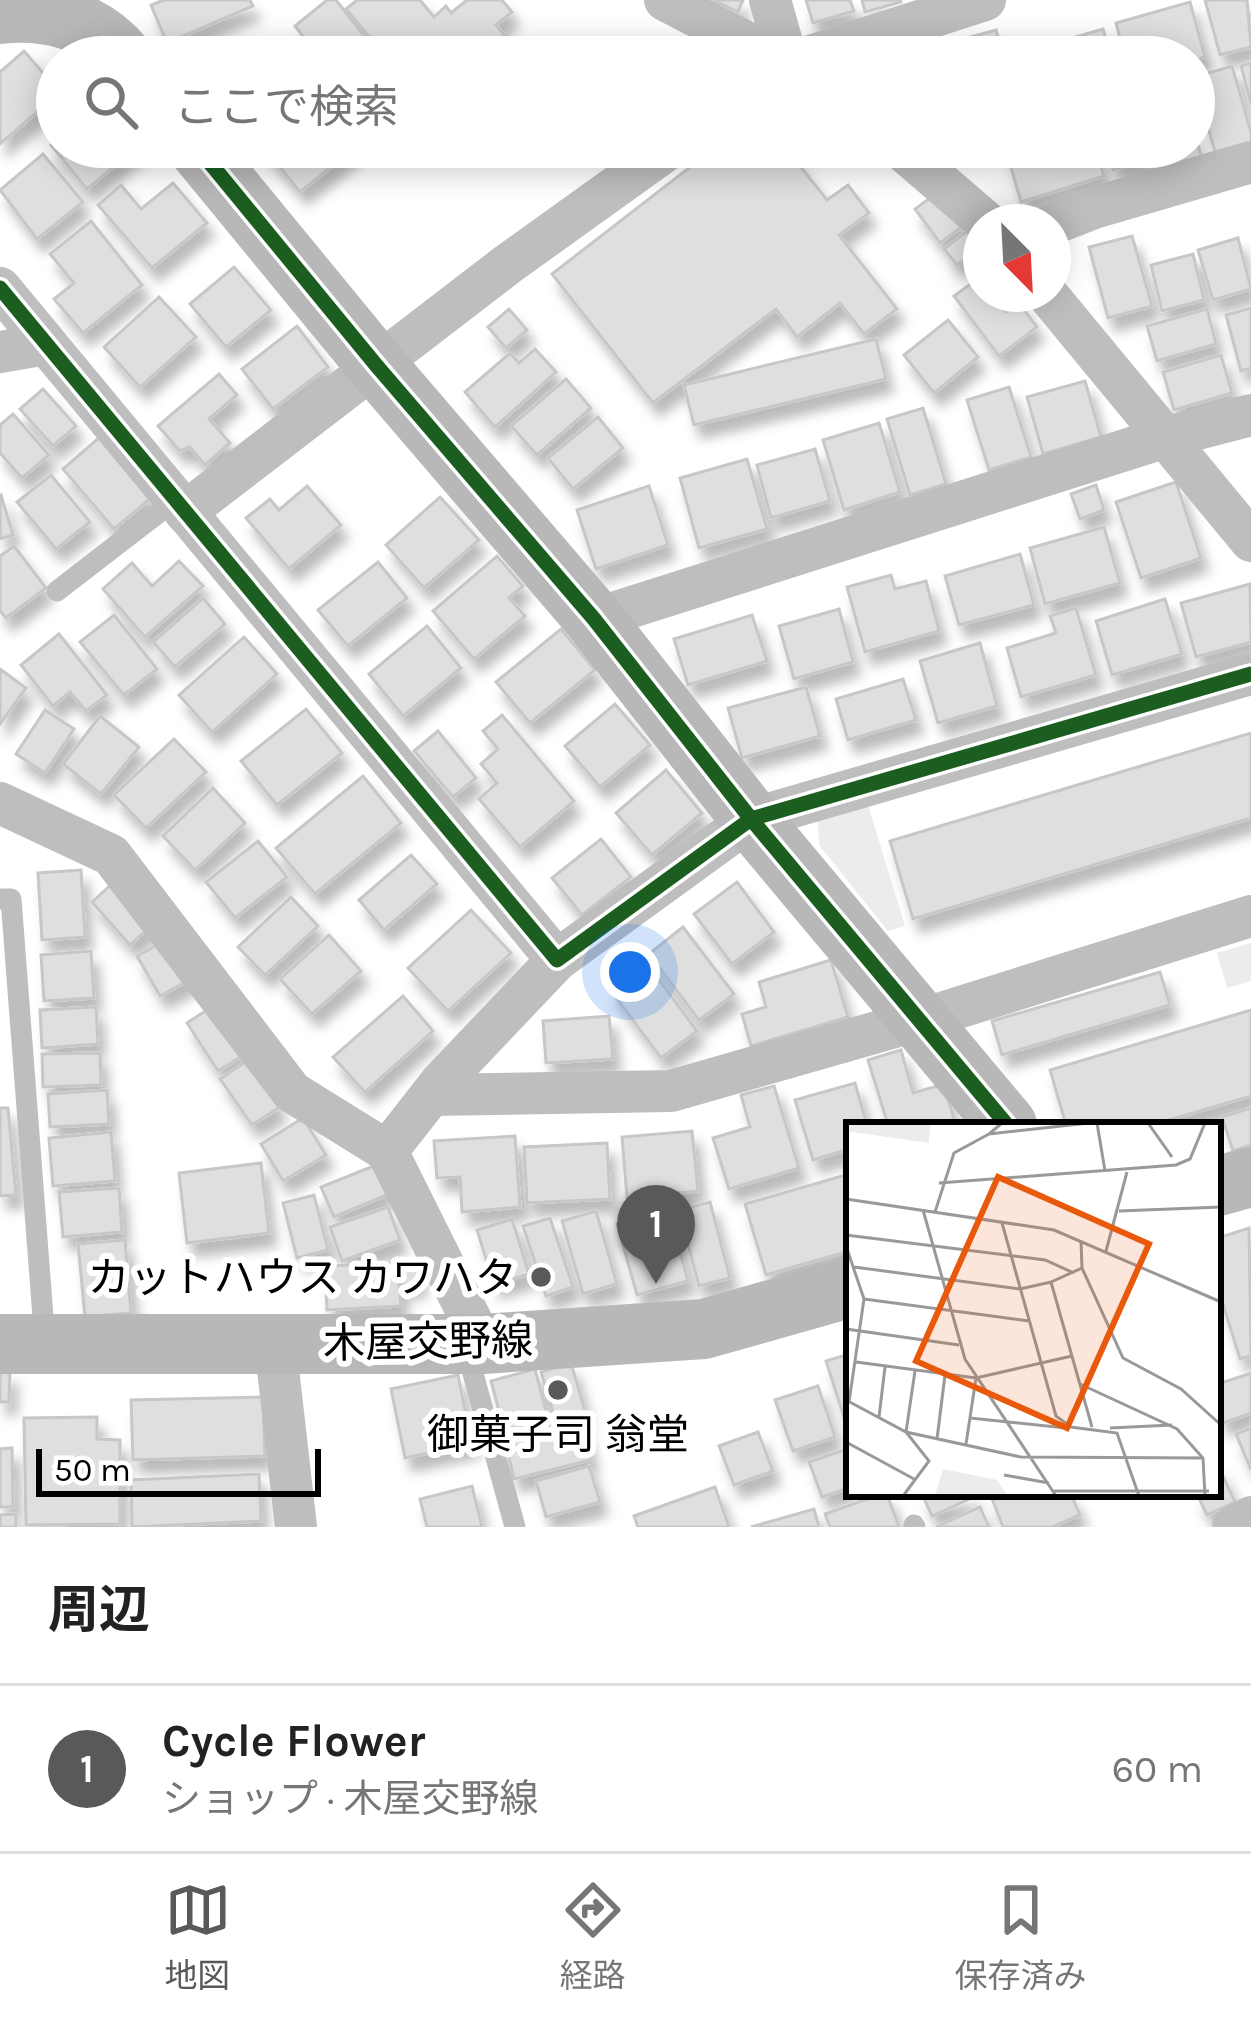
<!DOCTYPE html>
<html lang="ja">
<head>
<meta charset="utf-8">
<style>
  body { margin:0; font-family:Karla,"Noto Sans JP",sans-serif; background:#f6f6f6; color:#222 }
  .compass { position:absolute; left:963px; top:204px; width:108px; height:108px; border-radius:50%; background:#fff; box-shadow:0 6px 30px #0003; rotate:156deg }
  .scale { position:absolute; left:36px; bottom:30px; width:285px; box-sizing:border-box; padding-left:12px; border:6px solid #000; border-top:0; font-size:33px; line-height:42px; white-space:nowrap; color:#000; -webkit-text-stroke:9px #fff; paint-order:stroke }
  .you { position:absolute; left:630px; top:972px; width:42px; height:42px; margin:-30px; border:9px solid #fff; border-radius:50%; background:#1a73e8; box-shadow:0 0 0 18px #1a73e833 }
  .badge { display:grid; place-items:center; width:78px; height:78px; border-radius:50%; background:#595959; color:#fff; font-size:39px; font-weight:700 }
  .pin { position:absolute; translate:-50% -99px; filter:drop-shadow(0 3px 6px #0008) }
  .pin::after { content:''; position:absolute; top:63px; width:42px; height:36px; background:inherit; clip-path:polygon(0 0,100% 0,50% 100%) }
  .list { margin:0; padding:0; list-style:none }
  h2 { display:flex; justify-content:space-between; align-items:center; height:156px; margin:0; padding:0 48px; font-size:51px }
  h2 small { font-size:39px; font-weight:400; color:#767676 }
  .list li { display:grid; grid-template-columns:78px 1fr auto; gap:36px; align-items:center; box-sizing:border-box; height:168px; padding:0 48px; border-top:3px solid #e0e0e0 }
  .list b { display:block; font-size:45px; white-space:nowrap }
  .list p { margin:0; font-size:39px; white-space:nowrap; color:#767676 }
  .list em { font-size:39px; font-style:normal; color:#767676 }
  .icon { flex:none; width:66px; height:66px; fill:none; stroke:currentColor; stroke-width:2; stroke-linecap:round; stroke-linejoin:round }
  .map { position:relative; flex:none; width:1251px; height:1527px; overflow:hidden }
  .search { position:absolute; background:#fff; box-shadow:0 6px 30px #0003; left:36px; right:36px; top:36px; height:132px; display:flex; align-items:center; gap:30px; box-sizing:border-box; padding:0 42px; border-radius:66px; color:#767676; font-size:45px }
  .sheet { height:324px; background:#fff }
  nav { display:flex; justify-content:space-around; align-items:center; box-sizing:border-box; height:168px; border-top:3px solid #e0e0e0; background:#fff; font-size:33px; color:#767676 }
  nav a { display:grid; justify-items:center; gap:6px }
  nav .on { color:#595959 }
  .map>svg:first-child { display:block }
</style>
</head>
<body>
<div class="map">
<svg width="1251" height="1527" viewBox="0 0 1251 1527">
  <defs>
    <filter id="shadow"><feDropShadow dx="7" dy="13" stdDeviation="6" flood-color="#0004"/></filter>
  </defs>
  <rect width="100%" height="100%" fill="#fff"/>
  <g fill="#ececec">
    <path d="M868,805L905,926L888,931L819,845L818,821Z"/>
    <path d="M1251,943V981L1227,988L1217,953Z"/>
  </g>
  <g fill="#dfdfdf" stroke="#c7c7c7" stroke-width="3" filter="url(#shadow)">
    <path d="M164,0H250L253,6L167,43L151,5Z"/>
    <path d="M327,0H336L381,57H319L295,26Z"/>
    <path d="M357,0H420L434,17L446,6L451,13L467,0H502L512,12L496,25L505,36L478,57H386L346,9Z"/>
    <path d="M713,0H743L738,12Z"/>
    <path d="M806,0H850L854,11L813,23Z"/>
    <path d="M862,0H900L901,2L865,12Z"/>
    <path d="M1205,0H1247L1251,47L1220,55Z"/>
    <path d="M1190,2L1205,57L1194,61V57H1125L1116,23Z"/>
    <path d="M1103,29L1111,57H1032L1030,50Z"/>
    <path d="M996,30L1004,57H959L955,41Z"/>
    <path d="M24,51L57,89V95L0,144V72Z"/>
    <path d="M1251,63V104L1241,66Z"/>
    <path d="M1232,66L1251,132V146L1216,156L1194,77Z"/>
    <path d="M1194,130L1202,159L1166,169L1160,147H1194Z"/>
    <path d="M57,140V147H138L87,189L51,145Z"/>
    <path d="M264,147H356L300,192Z"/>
    <path d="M716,147H785L827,200L848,185L869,213L839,235L897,309L864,334L840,303L797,337L776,309L653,403L552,274Z"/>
    <path d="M1005,147H1095L1104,176L1021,202Z"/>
    <path d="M1106,147H1147L1151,160L1113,170Z"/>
    <path d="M43,154L83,202L37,239L0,190Z"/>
    <path d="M173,183L207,223L152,268L98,205L121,185L141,209Z"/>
    <path d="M938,192L963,226L940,243L915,209Z"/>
    <path d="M91,221L142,285L83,333L54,299L74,283L50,254Z"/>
    <path d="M967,231L980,248L957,265L944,249Z"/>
    <path d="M1132,236L1152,306L1108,318L1089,247Z"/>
    <path d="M1238,238L1251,289L1213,300L1198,250Z"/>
    <path d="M1193,254L1204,300L1162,311L1151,265Z"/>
    <path d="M234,267L271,310L226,347L190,304Z"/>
    <path d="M980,277L981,294H993L1006,312L1019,303L1037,327L999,356L954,296Z"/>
    <path d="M159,297L196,337L140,387L104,347Z"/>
    <path d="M1251,308V368L1241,371L1226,315Z"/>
    <path d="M509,309L527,330L506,348L488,327Z"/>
    <path d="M1207,309L1216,344L1157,361L1147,326Z"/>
    <path d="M948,320L978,357L934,393L904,355Z"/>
    <path d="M297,326L328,367L273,409L242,369Z"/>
    <path d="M876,339L886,379L694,425L684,385Z"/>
    <path d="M535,349L556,372L495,427L465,392L510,353L519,363Z"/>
    <path d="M1221,355L1232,393L1174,410L1163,372Z"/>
    <path d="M219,374L237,395L209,419L230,443L205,465L190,447L180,451L158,426Z"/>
    <path d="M566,379L591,408L537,455L511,426Z"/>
    <path d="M1085,381L1101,437L1043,454L1027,397Z"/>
    <path d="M1009,387L1031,457L989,470L967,400Z"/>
    <path d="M43,389L76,426L53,446L20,409Z"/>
    <path d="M923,408L946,484L910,495L887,419Z"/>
    <path d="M13,414L49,455L22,478L0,453V425Z"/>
    <path d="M598,417L623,448L573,489L548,458Z"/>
    <path d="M879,423L900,492L844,510L823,440Z"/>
    <path d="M100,437L151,498L114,529L63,469Z"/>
    <path d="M815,449L830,501L771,518L757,465Z"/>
    <path d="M747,459L767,529L699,548L680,478Z"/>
    <path d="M51,475L90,522L56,549L17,502Z"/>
    <path d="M1176,482L1201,558L1141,578L1116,502Z"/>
    <path d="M1096,485L1104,510L1080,519L1071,494Z"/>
    <path d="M307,486L341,525L289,569L246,518L270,499L279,510Z"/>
    <path d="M649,486L668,545L596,569L577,510Z"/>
    <path d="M1,495L13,535L0,539V496Z"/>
    <path d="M440,497L479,540L424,588L386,545Z"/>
    <path d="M1104,527L1120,583L1045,604L1030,548Z"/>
    <path d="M14,546L46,588L6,618L0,611V556Z"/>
    <path d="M1020,554L1034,605L959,625L945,576Z"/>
    <path d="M497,556L523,586L509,598L525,616L474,659L433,611Z"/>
    <path d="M179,561L203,586L145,637L103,589L132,563L152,586Z"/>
    <path d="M378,562L407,598L348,646L318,610Z"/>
    <path d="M891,575L895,589L926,581L939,631L865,652L847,587Z"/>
    <path d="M1250,584L1251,642L1196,657L1181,603Z"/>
    <path d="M203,598L225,624L175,667L153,642Z"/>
    <path d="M1165,599L1182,654L1112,675L1096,621Z"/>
    <path d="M1076,608L1096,675L1021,697L1007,648L1056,633L1050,616Z"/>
    <path d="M839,609L853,662L794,679L779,626Z"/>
    <path d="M114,615L157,669L124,695L80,642Z"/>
    <path d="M752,615L767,661L688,685L674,639Z"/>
    <path d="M427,626L461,668L403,716L369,674Z"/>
    <path d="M561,629L595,670L530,723L496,682Z"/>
    <path d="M59,634L107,695L86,711L70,692L53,706L21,665Z"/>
    <path d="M244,637L277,674L212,732L179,695Z"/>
    <path d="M980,643L997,706L938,723L920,661Z"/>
    <path d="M0,669L26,688L0,724Z"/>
    <path d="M903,679L916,720L848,740L836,699Z"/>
    <path d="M806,687L820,736L742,758L728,708Z"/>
    <path d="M615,704L650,745L600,787L565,746Z"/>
    <path d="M306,709L342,753L277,805L241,761Z"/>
    <path d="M45,710L74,729L45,773L16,754Z"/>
    <path d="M502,715L574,801L520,847L479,799L497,783L481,764L498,749L483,731Z"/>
    <path d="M100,716L139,747L101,794L63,764Z"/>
    <path d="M438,731L476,778L453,797L414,751Z"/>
    <path d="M1251,733V818L913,919L890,841Z"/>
    <path d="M174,739L206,772L146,828L114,795Z"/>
    <path d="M666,770L702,813L652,855L616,813Z"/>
    <path d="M363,776L401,823L315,894L276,848Z"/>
    <path d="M213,788L245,823L195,870L163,836Z"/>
    <path d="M601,839L631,877L582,915L552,878Z"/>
    <path d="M258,841L287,877L235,918L206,882Z"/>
    <path d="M411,855L437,884L384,930L359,900Z"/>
    <path d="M81,870L85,937L42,940L38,873Z"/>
    <path d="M737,882L774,932L732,964L694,914Z"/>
    <path d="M113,883L151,926L130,945L92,902Z"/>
    <path d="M291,897L318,926L265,975L238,947Z"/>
    <path d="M471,910L511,953L448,1011L408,968Z"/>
    <path d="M683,927L734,994L699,1020L649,954Z"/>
    <path d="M329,935L361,971L312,1014L280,979Z"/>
    <path d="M168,939L191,979L160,996L137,956Z"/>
    <path d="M91,951L94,998L44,1001L41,955Z"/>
    <path d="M831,960L848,1017L751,1046L742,1014L766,1007L759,982Z"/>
    <path d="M645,961L697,1031L661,1058L609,988Z"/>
    <path d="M1160,972L1170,1005L1002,1055L992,1021Z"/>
    <path d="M403,996L433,1031L365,1092L333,1057Z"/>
    <path d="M213,1006L244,1055L218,1071L187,1023Z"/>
    <path d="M96,1007L98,1044L42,1048L40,1010Z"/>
    <path d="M1251,1010V1096L1152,1125H1066L1050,1070Z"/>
    <path d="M609,1016L613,1059L546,1063L543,1021Z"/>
    <path d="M901,1050L913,1093L944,1084L955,1123L888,1125L868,1060Z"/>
    <path d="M100,1053L101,1085L43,1087L42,1054Z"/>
    <path d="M248,1060L280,1107L252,1125L220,1079Z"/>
    <path d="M855,1083L867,1125H849V1149L813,1160L795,1100Z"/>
    <path d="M774,1086L799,1168L729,1189L713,1138L750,1127L741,1095Z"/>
    <path d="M107,1090L109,1124L50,1127L48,1094Z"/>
    <path d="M0,1108H8L16,1195L0,1196Z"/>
    <path d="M1251,1108V1145L1233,1151L1222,1117Z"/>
    <path d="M303,1118L326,1155L283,1181L261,1144Z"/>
    <path d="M692,1131L698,1191L627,1198L622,1137Z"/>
    <path d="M111,1132L115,1181L53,1186L49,1138Z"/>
    <path d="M515,1136L520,1207L462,1212L460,1177L437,1178L434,1141Z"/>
    <path d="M607,1143L610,1199L527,1203L524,1147Z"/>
    <path d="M261,1163L269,1233L187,1243L179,1173Z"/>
    <path d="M376,1165L389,1194L334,1217L321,1187Z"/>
    <path d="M849,1174V1251L766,1275L745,1204Z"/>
    <path d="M119,1188L122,1232L63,1237L59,1192Z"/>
    <path d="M314,1195L328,1250L297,1258L283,1203Z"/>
    <path d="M710,1202L730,1278L699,1286L679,1210Z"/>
    <path d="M388,1207L400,1240L342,1261L330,1227Z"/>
    <path d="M669,1210L688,1281L637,1295L617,1224Z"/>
    <path d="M596,1211L617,1284L583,1294L562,1221Z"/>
    <path d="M550,1218L573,1287L546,1296L523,1226Z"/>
    <path d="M512,1219L529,1274L494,1285L477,1230Z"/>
    <path d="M1249,1228L1251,1356L1240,1359L1218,1288V1238Z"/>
    <path d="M125,1240L131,1313L85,1317L78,1244Z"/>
    <path d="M417,1262L419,1284L399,1285L401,1306L327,1310L325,1266Z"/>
    <path d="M849,1354V1433L826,1361Z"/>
    <path d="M571,1363L585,1411L555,1419L541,1372Z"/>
    <path d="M535,1369L548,1419L504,1430L491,1381Z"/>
    <path d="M0,1372H10L9,1402H0Z"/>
    <path d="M1251,1373V1413L1223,1423L1218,1409V1384Z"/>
    <path d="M458,1375L472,1444L405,1458L391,1389Z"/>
    <path d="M818,1386L835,1437L793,1451L775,1400Z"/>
    <path d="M263,1397L265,1456L133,1460L131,1400Z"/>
    <path d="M97,1417V1439L120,1440V1524L26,1525L24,1418Z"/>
    <path d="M582,1421L591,1460L514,1479L505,1440Z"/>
    <path d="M1251,1428V1470L1236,1434Z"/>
    <path d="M758,1432L773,1471L734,1485L719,1446Z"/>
    <path d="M12,1448L13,1507H0V1449Z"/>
    <path d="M849,1448V1488L822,1497L809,1462Z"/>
    <path d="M1218,1465L1235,1502L1207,1515L1197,1494H1218Z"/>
    <path d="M589,1466L600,1502L546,1517L536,1481Z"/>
    <path d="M259,1474L261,1521L132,1527L131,1480Z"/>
    <path d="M472,1486L482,1527H427L420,1499Z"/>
    <path d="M715,1487L729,1527H638L634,1516Z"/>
    <path d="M881,1494H887L899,1527H830L825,1514Z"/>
    <path d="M922,1494H975L976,1496L932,1516Z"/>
    <path d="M995,1494H1071L1080,1515L1052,1527H1003L991,1496Z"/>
    <path d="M980,1507L989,1527H936Z"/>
    <path d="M814,1509L819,1527H751Z"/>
    <path d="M16,1514V1527H0V1515Z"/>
  </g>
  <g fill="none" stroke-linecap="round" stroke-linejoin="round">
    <g stroke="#bebebe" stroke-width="21">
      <path d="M57,591L175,500"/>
      <path d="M0,899H11L45,1343"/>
      <path d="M466,1348L515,1527"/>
      <path d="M914,1525L915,1527"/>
    </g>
    <g stroke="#bebebe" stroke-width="42">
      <path d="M665,0L775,57"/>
      <path d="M770,0L786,57"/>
      <path d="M807,57L985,0"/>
      <path d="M899,147L986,222"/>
      <path d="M1053,224L1097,207L1251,162"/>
      <path d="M0,288L557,960L751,819L1251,674"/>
      <path d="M1047,294L1251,541"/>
      <path d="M0,352L46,344"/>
      <path d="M185,512L508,264L671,147"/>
      <path d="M594,619L1163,438L1251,415"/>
      <path d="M0,803L111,855L292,1092L387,1151"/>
      <path d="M431,1095L671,1091L919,1020L1251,916"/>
      <path d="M275,1343L296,1527"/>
      <path d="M483,1344L387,1151L441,1082L557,960"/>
      <path d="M1233,1527L1251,1517"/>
    </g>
    <g stroke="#b8b8b8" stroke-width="60">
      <path d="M0,14C46,9 93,20 123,57"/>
      <path d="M197,147L376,365L594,619L751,819L1007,1125"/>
      <path d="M1218,1186L1251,1177"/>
      <path d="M0,1344H483L704,1329L849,1288"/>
    </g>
    <defs>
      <g id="cycleway">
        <path d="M197,147L376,365L594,619L751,819L1007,1125"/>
        <path d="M0,288L557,960L751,819L1251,674"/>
      </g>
    </defs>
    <use href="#cycleway" stroke="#fff" stroke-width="22"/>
    <use href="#cycleway" stroke="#1b5e20" stroke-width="15"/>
  </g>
  <g fill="#595959" stroke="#fff" stroke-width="4.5">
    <circle cx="541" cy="1277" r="12"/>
    <circle cx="558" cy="1390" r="12"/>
  </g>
  <g text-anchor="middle" stroke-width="12" stroke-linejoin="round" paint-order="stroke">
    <g font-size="42" fill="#000" stroke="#fff" text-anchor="end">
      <text x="517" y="1292">カットハウス カワハタ</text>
      <text x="558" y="1449" text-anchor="middle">御菓子司 翁堂</text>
    </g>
    <g font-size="42" fill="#000" stroke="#fff">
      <text transform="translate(428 1341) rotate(-1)" y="15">木屋交野線</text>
    </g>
  </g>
  <g transform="translate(846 1122)">
    <rect width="375" height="375" fill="#fff"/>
    <path d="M0,1H84L83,21L0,9ZM97,347L151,358L162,374H89Z" fill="#ececec"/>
    <path fill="none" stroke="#999" stroke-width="3" d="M156,1L143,12L243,1M251,1L259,49M302,1L326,35M93,61L330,43L344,37L359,1M0,77L208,108L375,180M77,88L119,237L210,374M273,89L375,85M89,90L108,31L143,12M156,101L210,294L225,305L271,311L293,374M0,113L199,138L228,151M0,124L18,177L3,280M260,129L281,50M8,145L174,167L205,160L246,305M236,146L277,236L335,267L375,303M205,160L236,146L235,120M18,177L183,199M0,207L113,223M10,240L130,256L226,234M234,262L331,307L357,336L359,374M0,278L60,310L175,335L357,336M33,295L39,245M124,296L220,306M264,306L326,303M91,317L99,253M0,320L68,357M120,322L130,256M158,353L203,361M208,369H363M57,374L83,339L60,310L69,249"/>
    <path fill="#e8590c" fill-opacity="0.15" stroke="#e8590c" stroke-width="6" d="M152,55L303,122L221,306L70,239Z"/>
    <rect width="375" height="375" fill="none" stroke="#000" stroke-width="6"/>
  </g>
</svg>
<svg class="compass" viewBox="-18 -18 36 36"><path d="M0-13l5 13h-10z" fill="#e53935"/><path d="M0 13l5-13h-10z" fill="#767676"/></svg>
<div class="scale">50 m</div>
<div class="you"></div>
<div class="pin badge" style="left:656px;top:1284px">1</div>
<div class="search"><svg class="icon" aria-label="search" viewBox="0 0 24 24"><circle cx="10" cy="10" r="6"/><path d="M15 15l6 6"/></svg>ここで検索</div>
</div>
<section class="sheet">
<h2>周辺<small></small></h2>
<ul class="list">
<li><span class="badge">1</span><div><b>Cycle Flower</b><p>ショップ · 木屋交野線</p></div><em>60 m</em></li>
</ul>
</section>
<nav>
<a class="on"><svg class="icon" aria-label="map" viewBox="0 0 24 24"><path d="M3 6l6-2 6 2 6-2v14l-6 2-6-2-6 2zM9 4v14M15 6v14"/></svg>地図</a>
<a><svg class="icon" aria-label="directions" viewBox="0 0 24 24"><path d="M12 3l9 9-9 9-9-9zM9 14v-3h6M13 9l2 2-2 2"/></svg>経路</a>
<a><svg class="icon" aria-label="saved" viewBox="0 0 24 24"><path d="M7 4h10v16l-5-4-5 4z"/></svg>保存済み</a>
</nav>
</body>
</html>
